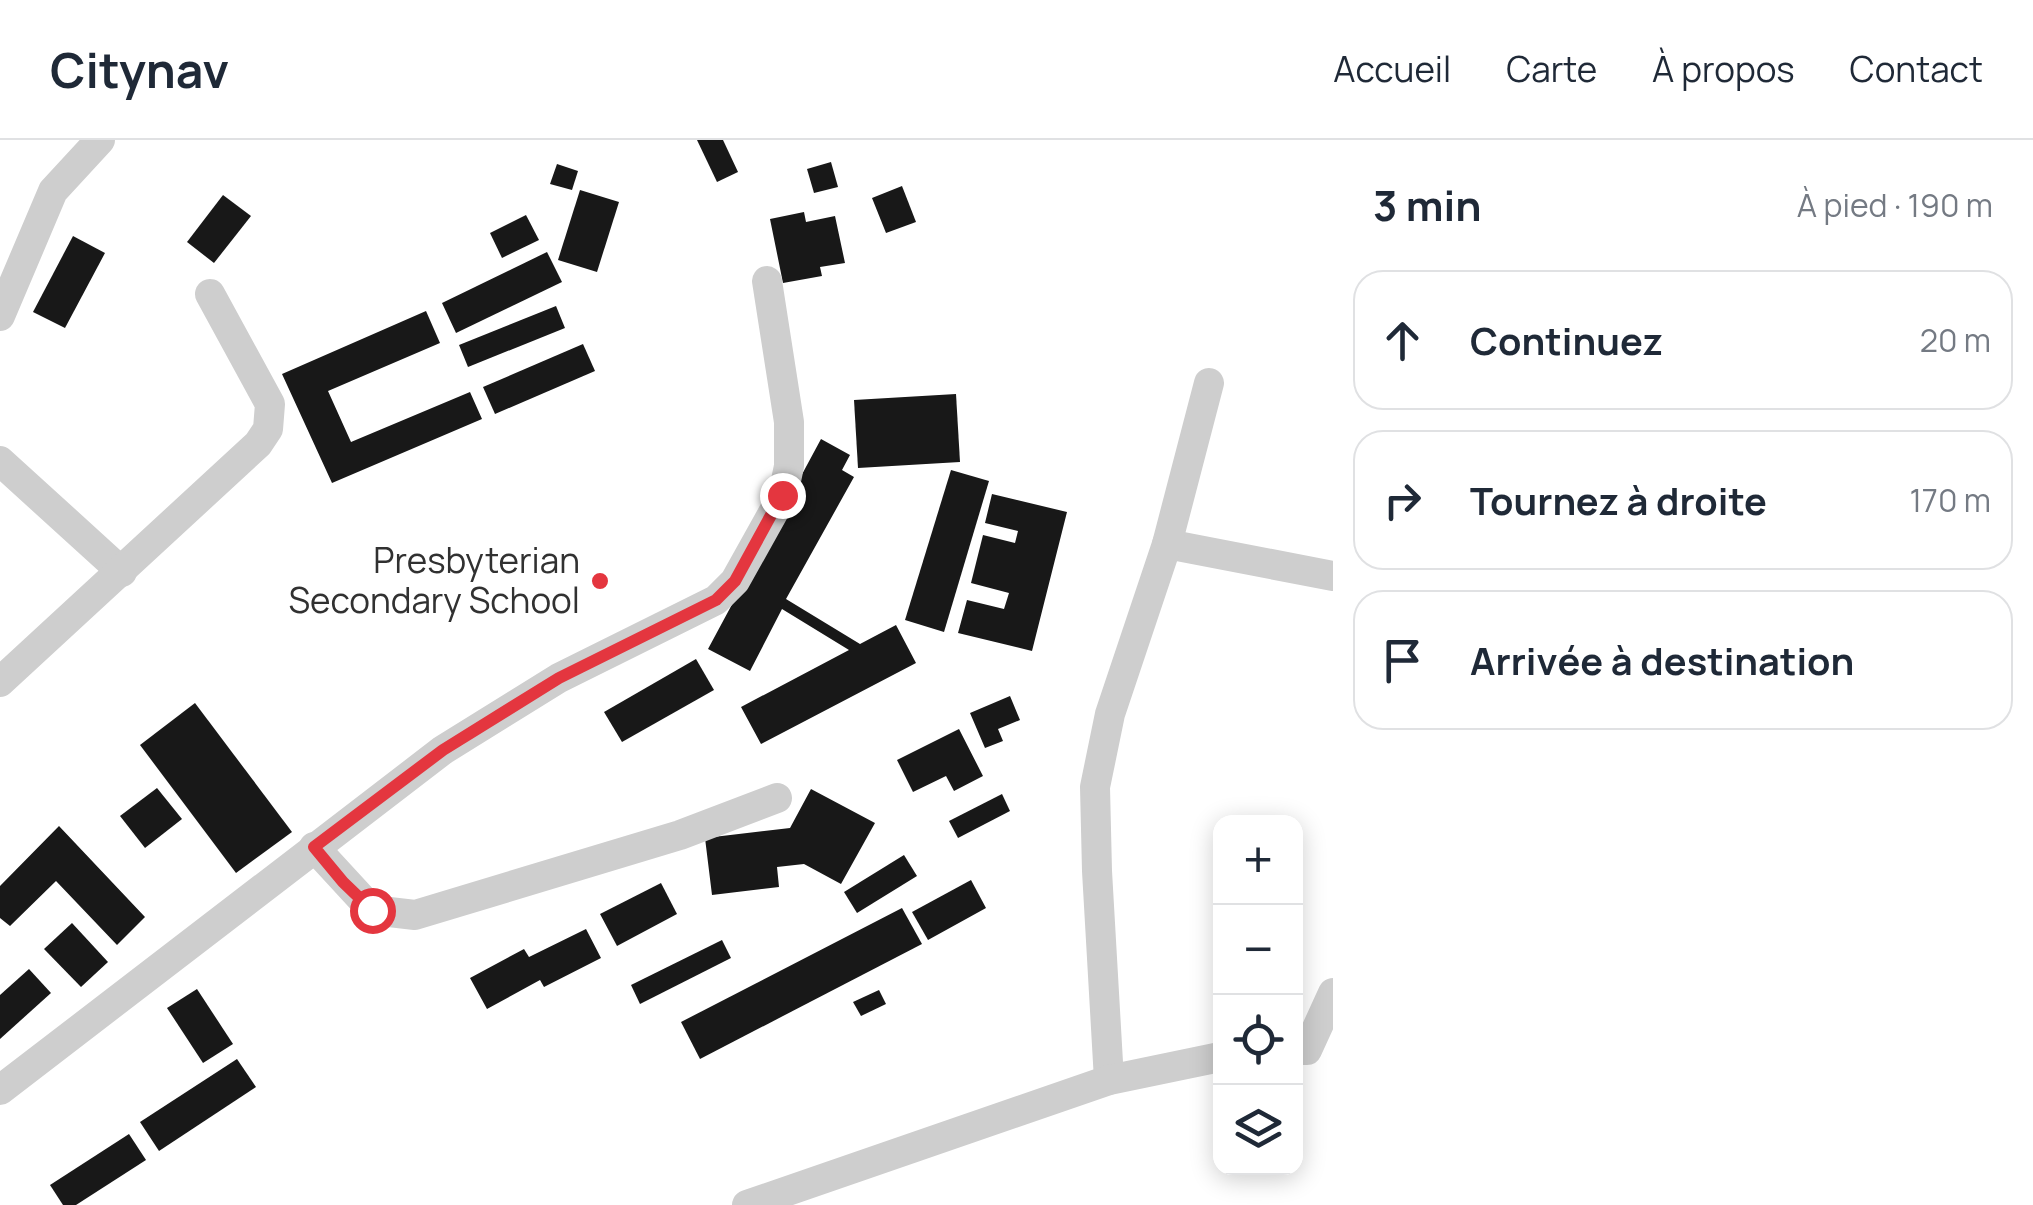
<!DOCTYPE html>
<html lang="fr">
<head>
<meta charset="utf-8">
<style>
  body { margin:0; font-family:Manrope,sans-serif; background:#f6f6f7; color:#1f2937 }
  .controls { position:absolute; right:30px; bottom:30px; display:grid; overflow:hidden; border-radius:20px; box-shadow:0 5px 25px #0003 }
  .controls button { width:90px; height:90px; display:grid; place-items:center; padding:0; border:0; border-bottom:2px solid #e0e1e3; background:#fff; color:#1f2937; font:50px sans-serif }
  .stop { position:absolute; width:30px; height:30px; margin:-22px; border:8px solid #e4363f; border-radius:50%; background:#fff }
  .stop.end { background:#e4363f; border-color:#fff; box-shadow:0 2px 10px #0008 }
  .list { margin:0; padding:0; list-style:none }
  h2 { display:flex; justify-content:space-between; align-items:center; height:130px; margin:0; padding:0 40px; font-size:42px }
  h2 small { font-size:32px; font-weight:400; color:#747a83 }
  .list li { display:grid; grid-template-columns:65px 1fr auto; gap:30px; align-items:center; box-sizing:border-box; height:140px; margin:0 20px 20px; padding:0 20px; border:2px solid #e0e1e3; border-radius:30px }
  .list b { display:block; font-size:38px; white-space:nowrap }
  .list em { font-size:32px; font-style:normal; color:#747a83 }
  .icon { flex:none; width:55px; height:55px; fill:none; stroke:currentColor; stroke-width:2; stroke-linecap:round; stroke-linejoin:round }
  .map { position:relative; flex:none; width:1333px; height:1065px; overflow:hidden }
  header { display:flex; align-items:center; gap:60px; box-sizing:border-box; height:140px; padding:0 50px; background:#fff; border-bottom:2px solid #e0e1e3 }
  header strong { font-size:48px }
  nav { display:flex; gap:55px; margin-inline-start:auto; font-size:35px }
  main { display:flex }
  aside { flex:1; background:#fff }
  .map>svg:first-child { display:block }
</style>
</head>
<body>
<header>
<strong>Citynav</strong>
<nav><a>Accueil</a><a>Carte</a><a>À propos</a><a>Contact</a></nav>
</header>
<main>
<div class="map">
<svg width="1333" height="1065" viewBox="0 0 1333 1065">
  <rect width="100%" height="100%" fill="#fff"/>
  <g fill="#181818">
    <path d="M697,0H723L738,32L717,42Z"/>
    <path d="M831,22L838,47L814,53L807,29Z"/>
    <path d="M557,24L578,31L572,50L550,44Z"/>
    <path d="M902,46L916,82L886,93L872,58Z"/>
    <path d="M580,50L619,62L597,132L558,120Z"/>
    <path d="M223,55L251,76L214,123L187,102Z"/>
    <path d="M804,72L806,82L835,76L845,123L820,127L822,136L783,143L770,79Z"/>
    <path d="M526,75L539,100L502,118L490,93Z"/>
    <path d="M73,96L105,113L65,188L33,172Z"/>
    <path d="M547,112L562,142L456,193L442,163Z"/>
    <path d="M556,166L565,188L468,227L459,205Z"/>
    <path d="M426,171L440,203L328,251L351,302L470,252L482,279L332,343L282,234Z"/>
    <path d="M583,204L595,231L495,274L483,247Z"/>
    <path d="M956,254L960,322L858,328L854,260Z"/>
    <path d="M821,299L850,315L842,330L854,337L786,459L860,504L896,485L916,523L761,604L741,567L849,510L782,469L750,531L708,509Z"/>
    <path d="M951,330L989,341L944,492L905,480Z"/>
    <path d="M992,354L1067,372L1032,511L958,493L967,460L1004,469L1009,453L971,443L983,395L1015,403L1018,391L985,383Z"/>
    <path d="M696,519L714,550L622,602L604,572Z"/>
    <path d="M1010,556L1020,580L998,589L1003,601L985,608L970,573Z"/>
    <path d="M195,563L292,692L236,733L140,605Z"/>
    <path d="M959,589L983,636L954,651L946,636L913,652L897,620Z"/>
    <path d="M157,648L182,679L145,708L120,676Z"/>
    <path d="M811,649L875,683L841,744L804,724L777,727L779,747L712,755L705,698L790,688Z"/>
    <path d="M1002,654L1010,671L958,698L949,681Z"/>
    <path d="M59,686L145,777L117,805L56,741L10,786L0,778V746Z"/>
    <path d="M904,715L917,736L857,773L844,752Z"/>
    <path d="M971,740L986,768L928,800L912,772Z"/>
    <path d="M661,743L677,774L617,806L600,774Z"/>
    <path d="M902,768L922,804L700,919L681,882Z"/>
    <path d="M72,783L108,822L81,847L44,809Z"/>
    <path d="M586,789L601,818L544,847L540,840L487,869L470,838L524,809L529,817Z"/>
    <path d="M722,800L731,818L640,864L631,845Z"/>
    <path d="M29,829L51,853L0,899V855Z"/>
    <path d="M197,849L233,904L203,923L167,868Z"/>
    <path d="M879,850L886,864L861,876L853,862Z"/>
    <path d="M237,919L256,947L159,1011L140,982Z"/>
    <path d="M129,994L146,1020L76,1065H63L50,1045Z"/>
  </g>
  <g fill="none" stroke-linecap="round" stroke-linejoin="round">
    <g stroke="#cecece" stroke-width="30">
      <path d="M0,176L53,51L100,0"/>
      <path d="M0,321L122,432"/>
      <path d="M1167,404L1333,436"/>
      <path d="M0,542L258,304L268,289L270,264L210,154"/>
      <path d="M314,707L372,770L415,775L680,695L777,658"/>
      <path d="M1296,910H1307L1333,853"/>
      <path d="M1109,940L1097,731L1095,647L1110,574L1167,404L1209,243"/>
      <path d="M0,950L443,610L559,538L716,460L735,441L783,355L789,326V282L767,141"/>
      <path d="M747,1065L1109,940L1220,917"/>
    </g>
  </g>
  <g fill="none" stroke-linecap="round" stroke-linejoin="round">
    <path stroke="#e4363f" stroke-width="12" d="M372,770L343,742L314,707L443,610L559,538L716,460L735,441L782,355"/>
  </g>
  <circle fill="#e4363f" stroke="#fff" stroke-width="4" cx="600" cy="441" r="10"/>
  <g text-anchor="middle" stroke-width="10" stroke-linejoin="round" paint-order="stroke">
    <g font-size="35" fill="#313131" stroke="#fff" text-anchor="end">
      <text x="580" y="433">Presbyterian<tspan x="580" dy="40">Secondary School</tspan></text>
    </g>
  </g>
</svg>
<div class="controls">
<button>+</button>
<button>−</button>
<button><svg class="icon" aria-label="locate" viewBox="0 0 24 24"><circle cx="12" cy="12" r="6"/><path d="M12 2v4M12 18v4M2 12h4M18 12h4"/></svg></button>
<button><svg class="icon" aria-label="layers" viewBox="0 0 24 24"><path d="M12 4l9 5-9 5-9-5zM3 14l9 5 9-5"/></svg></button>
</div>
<div class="stop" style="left:372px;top:770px"></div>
<div class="stop end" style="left:782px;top:355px"></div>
</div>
<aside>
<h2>3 min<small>À pied · 190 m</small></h2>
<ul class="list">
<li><svg class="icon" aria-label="ahead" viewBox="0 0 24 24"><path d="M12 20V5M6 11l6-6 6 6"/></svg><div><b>Continuez</b></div><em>20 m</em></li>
<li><svg class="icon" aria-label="right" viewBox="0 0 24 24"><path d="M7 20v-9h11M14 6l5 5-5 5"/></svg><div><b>Tournez à droite</b></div><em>170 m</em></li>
<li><svg class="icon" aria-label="arrive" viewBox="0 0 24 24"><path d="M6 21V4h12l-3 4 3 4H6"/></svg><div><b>Arrivée à destination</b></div></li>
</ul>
</aside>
</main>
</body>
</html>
